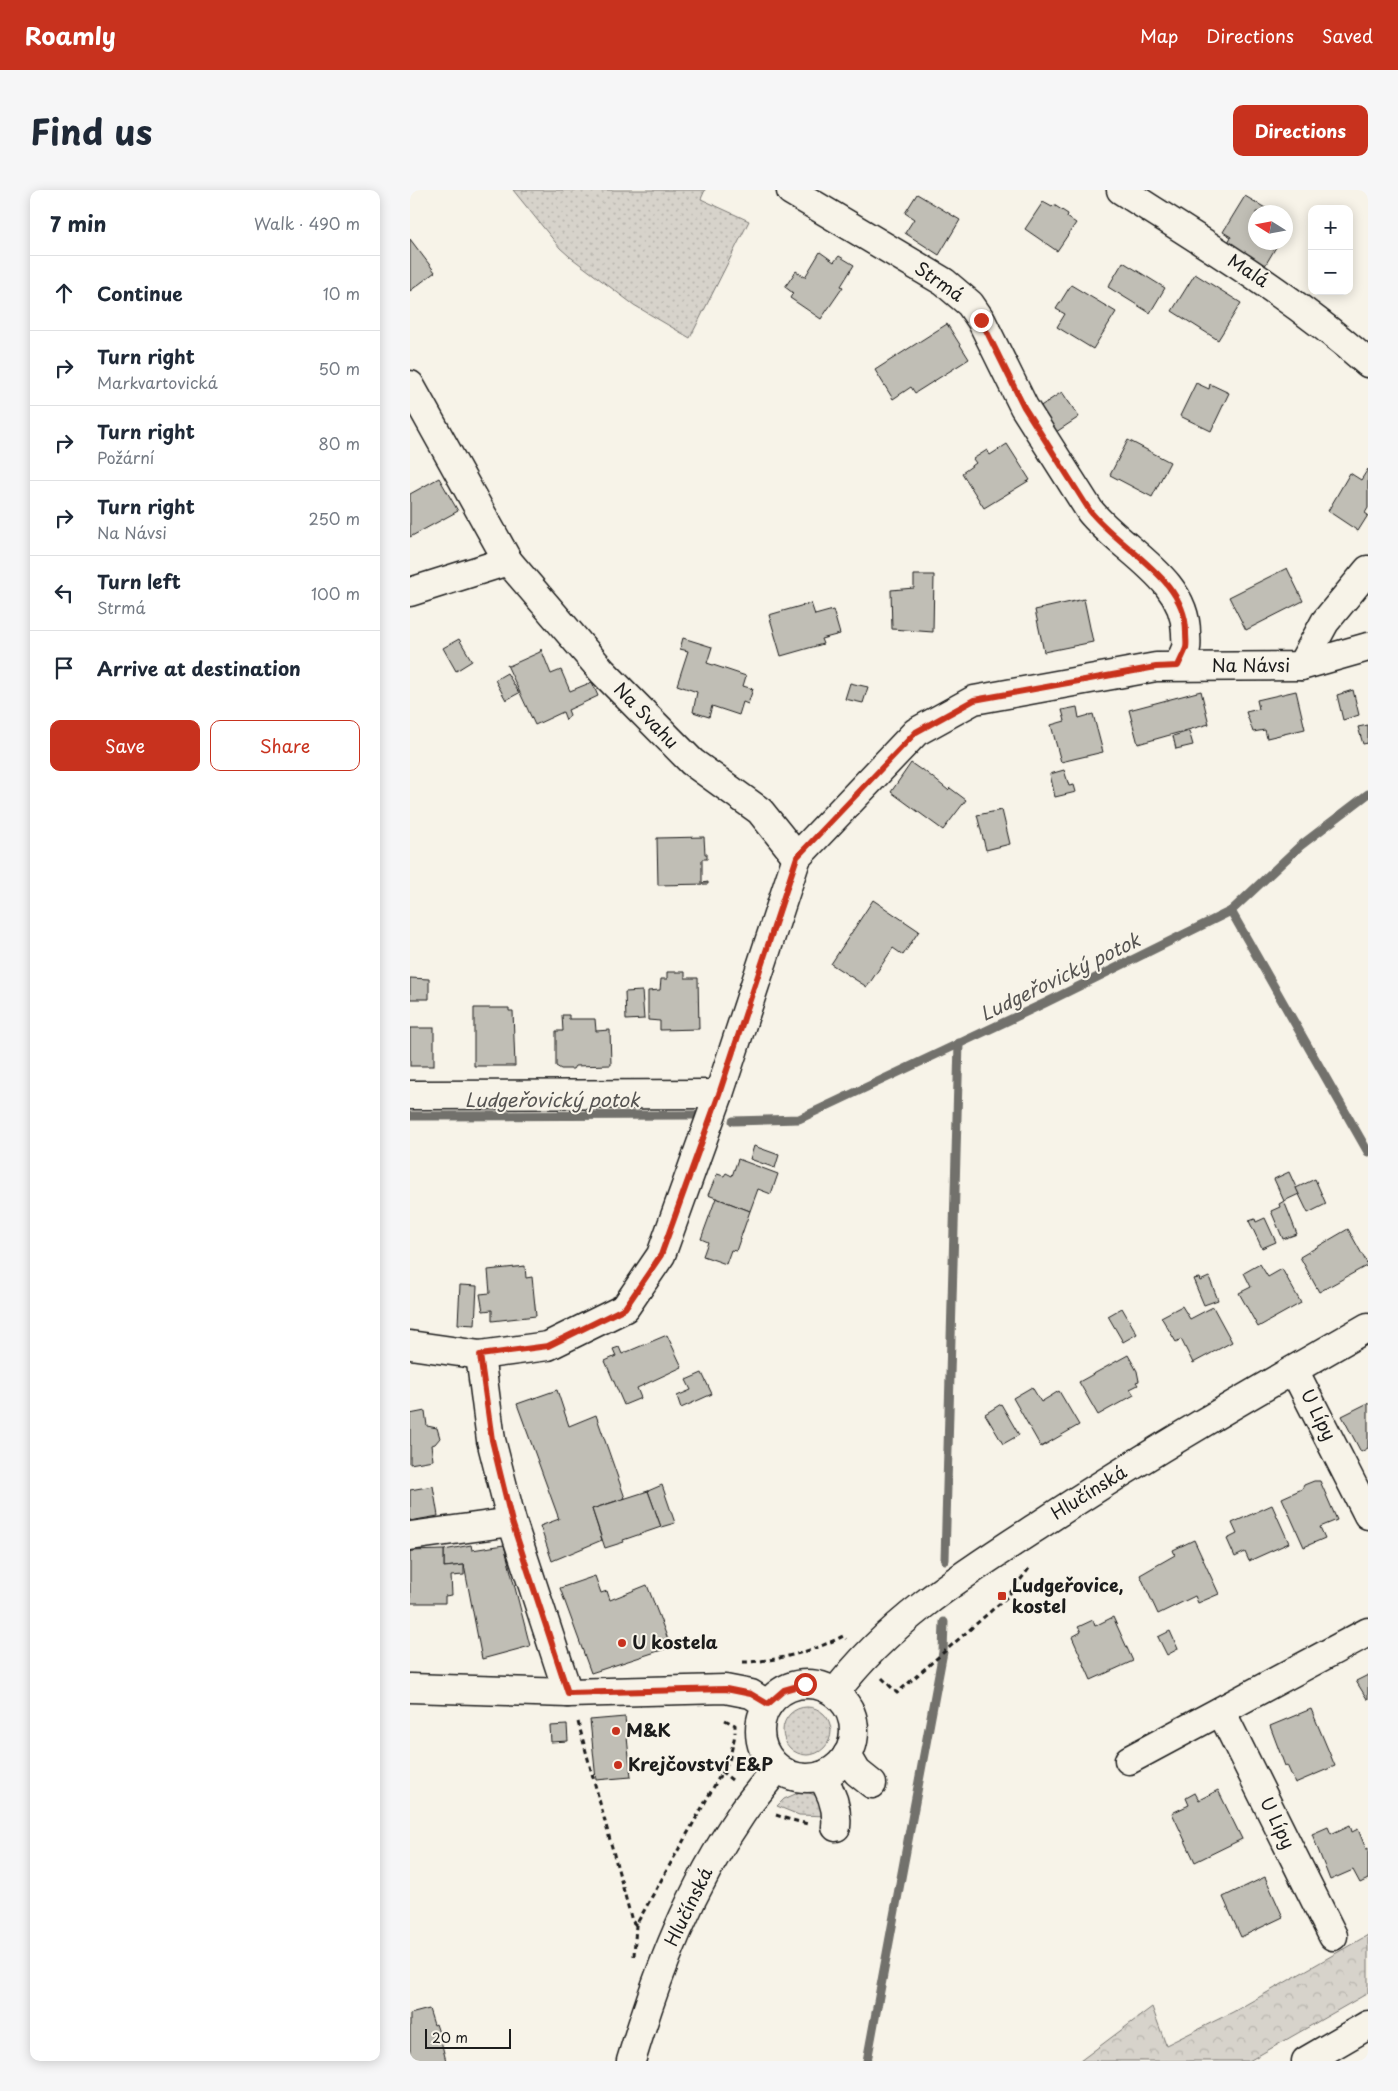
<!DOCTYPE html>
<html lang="en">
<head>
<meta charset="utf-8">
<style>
  body { margin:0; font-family:"Playpen Sans",sans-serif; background:#f6f6f7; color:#1f2937 }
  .controls { position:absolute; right:15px; top:15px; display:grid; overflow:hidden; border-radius:10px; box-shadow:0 2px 12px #0003 }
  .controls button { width:45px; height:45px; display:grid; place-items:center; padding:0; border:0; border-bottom:1px solid #e0e1e3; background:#fff; color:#1f2937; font:25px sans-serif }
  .compass { position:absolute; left:838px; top:15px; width:45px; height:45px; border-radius:50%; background:#fff; box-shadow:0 2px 12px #0003; rotate:281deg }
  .scale { position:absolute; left:15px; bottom:12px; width:86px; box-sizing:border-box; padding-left:5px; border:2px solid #1c1c1c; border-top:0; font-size:14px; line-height:18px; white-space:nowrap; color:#1c1c1c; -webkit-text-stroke:4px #f7f3e8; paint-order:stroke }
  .stop { position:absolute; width:15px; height:15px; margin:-11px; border:4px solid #c8321e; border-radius:50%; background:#fff }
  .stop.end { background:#c8321e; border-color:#fff; box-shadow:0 1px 5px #0008 }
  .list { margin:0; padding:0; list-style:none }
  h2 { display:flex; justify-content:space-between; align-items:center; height:65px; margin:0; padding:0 20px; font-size:21px }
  h2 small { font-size:16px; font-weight:400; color:#747a83 }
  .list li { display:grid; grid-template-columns:32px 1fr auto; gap:15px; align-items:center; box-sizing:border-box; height:75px; padding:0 20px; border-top:1px solid #e0e1e3 }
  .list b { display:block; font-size:19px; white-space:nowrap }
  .list p { margin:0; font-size:16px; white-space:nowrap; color:#747a83 }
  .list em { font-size:16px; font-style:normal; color:#747a83 }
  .actions { display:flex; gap:10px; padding:15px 20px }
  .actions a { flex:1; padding:11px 0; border:1px solid #c8321e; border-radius:10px; text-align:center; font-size:18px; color:#c8321e }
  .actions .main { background:#c8321e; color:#fff }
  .icon { flex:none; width:28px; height:28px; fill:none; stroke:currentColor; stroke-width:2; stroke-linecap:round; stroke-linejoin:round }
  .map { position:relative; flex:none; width:958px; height:1871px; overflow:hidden; border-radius:10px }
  header { display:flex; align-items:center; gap:30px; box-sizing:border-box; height:70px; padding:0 25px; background:#c8321e; color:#fff }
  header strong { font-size:24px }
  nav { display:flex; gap:28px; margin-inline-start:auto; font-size:18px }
  .intro { display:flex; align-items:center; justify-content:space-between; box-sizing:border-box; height:120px; padding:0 30px }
  h1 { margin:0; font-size:35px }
  .button { padding:12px 22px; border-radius:10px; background:#c8321e; color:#fff; font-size:18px; font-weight:700 }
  main { display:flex; gap:30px; padding:0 30px }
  aside { flex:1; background:#fff; border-radius:10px; box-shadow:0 2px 12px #0003 }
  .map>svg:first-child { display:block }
</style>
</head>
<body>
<header>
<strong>Roamly</strong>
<nav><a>Map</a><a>Directions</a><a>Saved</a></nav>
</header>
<div class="intro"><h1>Find us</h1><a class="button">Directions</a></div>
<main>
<aside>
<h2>7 min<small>Walk · 490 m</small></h2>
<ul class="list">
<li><svg class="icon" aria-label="ahead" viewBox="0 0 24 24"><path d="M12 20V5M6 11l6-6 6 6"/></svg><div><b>Continue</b></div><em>10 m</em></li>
<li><svg class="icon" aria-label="right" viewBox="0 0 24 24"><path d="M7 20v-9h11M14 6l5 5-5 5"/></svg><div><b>Turn right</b><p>Markvartovická</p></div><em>50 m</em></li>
<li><svg class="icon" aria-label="right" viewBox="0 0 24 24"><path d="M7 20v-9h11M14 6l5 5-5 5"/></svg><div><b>Turn right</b><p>Požární</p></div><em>80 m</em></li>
<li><svg class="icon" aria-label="right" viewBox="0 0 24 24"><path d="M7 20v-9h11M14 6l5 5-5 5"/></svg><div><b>Turn right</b><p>Na Návsi</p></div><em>250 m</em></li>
<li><svg class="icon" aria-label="left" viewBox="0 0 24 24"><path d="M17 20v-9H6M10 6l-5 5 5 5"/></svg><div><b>Turn left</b><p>Strmá</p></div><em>100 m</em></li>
<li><svg class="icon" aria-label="arrive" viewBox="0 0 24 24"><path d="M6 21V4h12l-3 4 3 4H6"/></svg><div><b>Arrive at destination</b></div></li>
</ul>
<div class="actions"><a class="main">Save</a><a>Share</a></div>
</aside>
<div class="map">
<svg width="958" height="1871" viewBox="0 0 958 1871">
  <defs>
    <pattern id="grass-dots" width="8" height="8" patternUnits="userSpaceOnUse" patternTransform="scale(1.25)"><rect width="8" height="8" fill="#d7d3cb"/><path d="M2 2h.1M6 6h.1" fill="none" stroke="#b8b5ae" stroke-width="1.8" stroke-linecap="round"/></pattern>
    <pattern id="forest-crowns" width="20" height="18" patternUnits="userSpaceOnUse" patternTransform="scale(1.25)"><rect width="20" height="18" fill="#d7d3cb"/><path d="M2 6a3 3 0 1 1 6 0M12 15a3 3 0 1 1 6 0" fill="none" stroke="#b8b5ae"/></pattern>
  </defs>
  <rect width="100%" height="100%" fill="#f7f3e8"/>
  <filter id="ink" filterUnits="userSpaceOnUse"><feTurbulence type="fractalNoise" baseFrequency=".02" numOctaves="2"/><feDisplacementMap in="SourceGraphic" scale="10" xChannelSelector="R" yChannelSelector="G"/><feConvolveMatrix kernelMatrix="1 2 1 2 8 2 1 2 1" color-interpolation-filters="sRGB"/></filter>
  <g filter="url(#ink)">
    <g fill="url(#grass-dots)" stroke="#7a7874">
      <path d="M103,0H295L291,9L339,31L280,148L224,115L159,66L150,58Z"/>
      <circle cx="397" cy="1541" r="24"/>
      <path d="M390,1602H397L409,1607L418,1626L389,1625L367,1616L374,1609Z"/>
    </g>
    <path fill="url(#forest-crowns)" stroke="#7a7874" d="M958,1745V1803L839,1871H670L742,1817L756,1855L823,1822Z"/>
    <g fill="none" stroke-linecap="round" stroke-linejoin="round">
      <g stroke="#72716c" stroke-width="9">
        <path d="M821,721L958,962"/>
        <path d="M0,926L284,925"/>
        <path d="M323,931L389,929L635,813L821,721L890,656L958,604"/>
        <path d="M535,1370L549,853"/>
        <path d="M457,1871L533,1462L534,1432"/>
      </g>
    </g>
    <g fill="#c0beb5" stroke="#1c1c1c">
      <path d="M507,4L550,30L529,65L495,43L504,29L495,23Z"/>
      <path d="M835,6L862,22H846V52H869L853,79L816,56L821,47L813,42Z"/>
      <path d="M633,12L642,17L644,15L658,24L657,27L666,33L647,61L615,39Z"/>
      <path d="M0,49L25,82L0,101Z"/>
      <path d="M410,62L424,72L429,66L444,75L431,96L433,97L411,129L380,108L383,103L375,97L386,81L395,87Z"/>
      <path d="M713,72L755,98L740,123L698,97Z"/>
      <path d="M785,84L831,113L808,150L762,121Z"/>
      <path d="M661,95L706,122L683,159L647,137L655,124L646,119Z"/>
      <path d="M537,134L559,169L505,203L501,197L483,209L465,180Z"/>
      <path d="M786,193L799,199L800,194L819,203L801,241L770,226Z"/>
      <path d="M652,202L669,227L640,246L623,221Z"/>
      <path d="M718,250L760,272L742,307L700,285Z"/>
      <path d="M597,254L620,290L574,318L552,283L566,273L563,269L577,260L580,265Z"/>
      <path d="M958,279V318L955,323L958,325L948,341L918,321L940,283L951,290Z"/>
      <path d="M29,288L48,321L0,347V304Z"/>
      <path d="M877,378L893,411L836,440L819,407Z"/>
      <path d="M504,385H524L523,442L482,439L481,400L504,398Z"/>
      <path d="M674,409L683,452L634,462L625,420Z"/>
      <path d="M401,413L405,425L423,420L430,444L411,449L413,454L371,466L359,425Z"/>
      <path d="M273,448L302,457L297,473L336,486L333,496L343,499L338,514L333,512L329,525L302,516L299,527L283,522L287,502L267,495L278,461L270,459Z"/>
      <path d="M49,449L62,471L46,481L33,458Z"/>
      <path d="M131,459L141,484L151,480L160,501L182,492L188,506L158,520L160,525L156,530L153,522L125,535L97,475L99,476L130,462Z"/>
      <path d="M97,483L109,503L96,510L85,490Z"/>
      <path d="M440,493L458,497L453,513L435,509Z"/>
      <path d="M943,500L949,525L933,530L927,505Z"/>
      <path d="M791,501L799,534L728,554L719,520Z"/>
      <path d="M886,501L895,539L857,548L855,540L843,542L836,522L849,519L847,510Z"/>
      <path d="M667,517L669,528L683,524L693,562L651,572L641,535L655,531L652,520Z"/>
      <path d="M958,535V553L953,554L948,537Z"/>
      <path d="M779,541L783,555L766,559L763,546Z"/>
      <path d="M501,573L511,580L512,579L538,600L540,598L556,610L533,640L481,602Z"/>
      <path d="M654,580L659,596L664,595L666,602L645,607L640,584Z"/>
      <path d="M592,620L600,654L576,660L567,625Z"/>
      <path d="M294,647L295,664H297V669H292V693L298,692V694L248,695L247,648Z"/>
      <path d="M463,710L509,741L493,765L483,758L457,797L421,774Z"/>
      <path d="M257,782H275V788H288L289,839L250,840V831L238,830V801L250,800L251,789H257Z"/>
      <path d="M0,788L19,789V809H0Z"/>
      <path d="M232,801L234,829L216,830L215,802Z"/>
      <path d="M64,818H99V821H103L105,876H64Z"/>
      <path d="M152,825H159V829H185L186,841L200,840L201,875L165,876L163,879H151L146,876V841H153Z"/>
      <rect x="0" y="838" width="24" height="38"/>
      <path d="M344,956L369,965L365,978L340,969Z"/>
      <path d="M328,969L368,984L361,1004L348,999L340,1021L298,1005L307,984L314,986L316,983L322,986Z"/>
      <path d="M879,982L889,1004L874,1011L864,989Z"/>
      <path d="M905,989L916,1014L898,1023L886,998Z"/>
      <path d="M306,1008L340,1021L326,1061L321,1060L316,1074L293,1066L298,1052L291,1049Z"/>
      <path d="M874,1011L887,1044L873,1049L861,1021L870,1017L869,1014Z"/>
      <path d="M855,1028L866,1052L852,1058L839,1031L845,1029L846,1032Z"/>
      <path d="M938,1039L958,1075L909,1102L890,1067Z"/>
      <path d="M850,1074L858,1087L872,1079L891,1113L848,1137L829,1103L841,1097L834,1083Z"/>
      <path d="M115,1076L116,1088L122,1087L126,1126L82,1131V1120L73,1121L70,1104L80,1103L78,1080Z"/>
      <path d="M799,1087L808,1110L794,1115L783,1089L789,1088L790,1091Z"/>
      <path d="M50,1095L67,1096L65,1135L48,1134Z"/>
      <path d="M772,1116L780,1129L803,1117L822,1152L783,1173L771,1149L766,1152L751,1127Z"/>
      <path d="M712,1118L727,1144L713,1152L698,1126Z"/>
      <path d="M257,1145L272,1177L227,1198L231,1208L214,1215L195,1171L206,1166L203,1159L209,1157L212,1164Z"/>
      <path d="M718,1165L727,1181L729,1191L726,1192L728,1195L720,1199L724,1205L688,1225L669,1192Z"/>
      <path d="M292,1183L302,1204L271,1218L267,1206L281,1200L276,1190Z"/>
      <path d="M622,1197L631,1212L649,1201L669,1235L631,1257L603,1208Z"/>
      <path d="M147,1200L159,1236L186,1225L215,1308L182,1319L192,1350L142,1371L130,1336L149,1329L107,1214Z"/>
      <path d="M958,1213V1258L951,1262L932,1226Z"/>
      <path d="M591,1214L609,1245L593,1254L575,1224Z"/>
      <path d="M15,1221L17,1236L27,1238L30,1248L25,1254L21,1255L23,1270L0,1274V1224Z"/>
      <path d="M904,1291H910L927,1330L910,1337L915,1348L894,1357L872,1308L892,1299L894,1295Z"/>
      <path d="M252,1295L265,1333L251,1337L238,1301Z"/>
      <path d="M23,1296L28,1326L0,1331V1300Z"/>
      <path d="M238,1301L251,1337L213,1350L214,1352L195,1358L182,1319Z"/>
      <path d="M862,1315L879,1353L839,1371L835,1362L825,1367L817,1349L827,1344L822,1333Z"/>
      <path d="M784,1350L809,1404L788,1413L785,1406L748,1424L730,1385L765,1365L763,1360Z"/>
      <path d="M61,1355L62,1360L94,1355L120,1456L72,1469L54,1375L34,1377V1360Z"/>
      <path d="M34,1360V1377L54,1375V1385L41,1386L42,1405L35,1406V1413H0V1361Z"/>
      <path d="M185,1386L191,1403L197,1401L200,1410L237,1395L261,1457L181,1483L150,1398Z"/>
      <path d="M703,1427L723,1471L681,1490L662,1447L671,1442L668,1437L683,1430L685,1436Z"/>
      <path d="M760,1441L768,1459L757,1465L748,1447Z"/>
      <path d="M958,1485V1509H957L946,1491Z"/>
      <path d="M901,1519L925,1576L885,1593L877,1575L875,1576L860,1536Z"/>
      <path d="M215,1527L221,1587L186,1590L180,1530Z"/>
      <path d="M157,1535L158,1551L141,1552L140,1536Z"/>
      <path d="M808,1600L832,1649L785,1672L762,1623L779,1615L776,1608L785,1603L789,1610Z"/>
      <path d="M940,1635L942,1642L948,1639L956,1659L958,1658V1689L950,1693L943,1680L920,1690L902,1644L918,1637L921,1644Z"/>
      <path d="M855,1687L873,1727L831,1747L813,1707Z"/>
      <path d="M19,1819L24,1835L26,1834L29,1843L36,1871H0V1824Z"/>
    </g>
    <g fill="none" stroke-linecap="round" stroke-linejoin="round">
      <defs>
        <g id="minor">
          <path d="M711,0C796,54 882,106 958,173"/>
          <path d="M381,1L534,92L560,114L571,130L614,217L680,321C711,360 776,388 776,443C776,448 777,454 776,458C774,464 770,471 768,476"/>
          <path d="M0,195L98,371L193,482L282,572L350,621L387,667"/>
          <path d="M0,402L98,371"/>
          <path d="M891,476L915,432L958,380"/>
          <path d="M0,905L309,904"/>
          <path d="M0,1155L70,1165L138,1156L215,1118L251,1065L309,904L387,667L506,542L564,510L746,477L891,476L958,457"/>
          <path d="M70,1165L81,1250L102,1332L158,1503"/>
          <path d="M884,1180L958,1325"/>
          <path d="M0,1346L102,1332"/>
          <circle cx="397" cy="1541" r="47"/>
          <path d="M0,1498L158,1503L315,1499L341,1504L358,1515"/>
          <path d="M425,1503C478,1431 557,1382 631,1334C737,1264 848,1200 958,1137"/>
          <path d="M811,1521L923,1746"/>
          <path d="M437,1565L447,1582L462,1594"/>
          <path d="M719,1570L958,1442"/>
          <path d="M411,1586C422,1602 428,1618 426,1637"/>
          <path d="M221,1871C248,1781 279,1700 332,1623C343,1607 356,1593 367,1578"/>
        </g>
        <path id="major" d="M896,1871L958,1835"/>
      </defs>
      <use href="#minor" stroke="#1c1c1c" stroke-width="31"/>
      <use href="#major" stroke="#1c1c1c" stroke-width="31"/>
      <g stroke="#1c1c1c" stroke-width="3" stroke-dasharray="5 4" stroke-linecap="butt">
        <path d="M333,1472C364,1472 405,1461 433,1446L436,1449"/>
        <path d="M472,1488L487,1503L597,1407L621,1376"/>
        <path d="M315,1530L325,1535V1543"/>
        <path d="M168,1532L222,1731L226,1735L312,1582"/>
        <path d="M322,1590L312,1582L319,1571L325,1545"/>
        <path d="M366,1625L378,1629L398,1634"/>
        <path d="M224,1766L226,1735"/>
      </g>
      <use href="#minor" stroke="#f7f3e8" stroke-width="28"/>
      <use href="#major" stroke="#f7f3e8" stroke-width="28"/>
    </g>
  </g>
  <g fill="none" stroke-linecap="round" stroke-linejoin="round" filter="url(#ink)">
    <path stroke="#c8321e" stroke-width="6" d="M395,1494L374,1500L358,1514L341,1504L316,1499L158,1503L102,1332L82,1250L70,1165L138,1156L215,1118L251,1065L309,904L387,667L506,542L564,510L746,477L768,476C770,471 774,464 776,458C777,454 776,448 776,443C777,389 711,360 680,321L614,217L571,130"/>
  </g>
  <g fill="#c8321e" stroke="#f7f3e8" stroke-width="2">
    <rect x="587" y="1401" width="10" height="10" rx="2.5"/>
    <circle cx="212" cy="1453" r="5"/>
    <circle cx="206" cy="1541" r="5"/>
    <circle cx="208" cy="1575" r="5"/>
  </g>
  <g text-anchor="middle" stroke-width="4" stroke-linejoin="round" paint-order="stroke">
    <g font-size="18" fill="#1c1c1c" stroke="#f7f3e8">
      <text transform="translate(838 81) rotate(33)" y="6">Malá</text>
      <text transform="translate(529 92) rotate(35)" y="6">Strmá</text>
      <text x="841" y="482">Na Návsi</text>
      <text transform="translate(236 526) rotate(46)" y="6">Na Svahu</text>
      <text transform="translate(908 1225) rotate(63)" y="6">U Lípy</text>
      <text transform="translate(679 1303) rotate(-32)" y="6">Hlučínská</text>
      <text transform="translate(867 1633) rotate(64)" y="6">U Lípy</text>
      <text transform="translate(279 1717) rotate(-64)" y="6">Hlučínská</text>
    </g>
    <g font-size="18" font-weight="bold" fill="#1c1c1c" stroke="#f7f3e8" text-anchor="start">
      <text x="602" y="1402">Ludgeřovice,<tspan x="602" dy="21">kostel</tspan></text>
      <text x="222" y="1459">U kostela</text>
      <text x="216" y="1547">M&amp;K</text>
      <text x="218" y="1581">Krejčovství E&amp;P</text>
    </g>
    <g font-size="19" font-style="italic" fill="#565452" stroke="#f7f3e8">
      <text transform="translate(650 787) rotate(-26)" y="7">Ludgeřovický potok</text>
      <text x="142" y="917">Ludgeřovický potok</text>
    </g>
  </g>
</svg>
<div class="controls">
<button>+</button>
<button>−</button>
</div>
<svg class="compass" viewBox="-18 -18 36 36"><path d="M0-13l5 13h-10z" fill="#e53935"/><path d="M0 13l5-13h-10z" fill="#747a83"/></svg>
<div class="scale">20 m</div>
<div class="stop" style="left:395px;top:1494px"></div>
<div class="stop end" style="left:571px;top:130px"></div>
</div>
</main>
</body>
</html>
